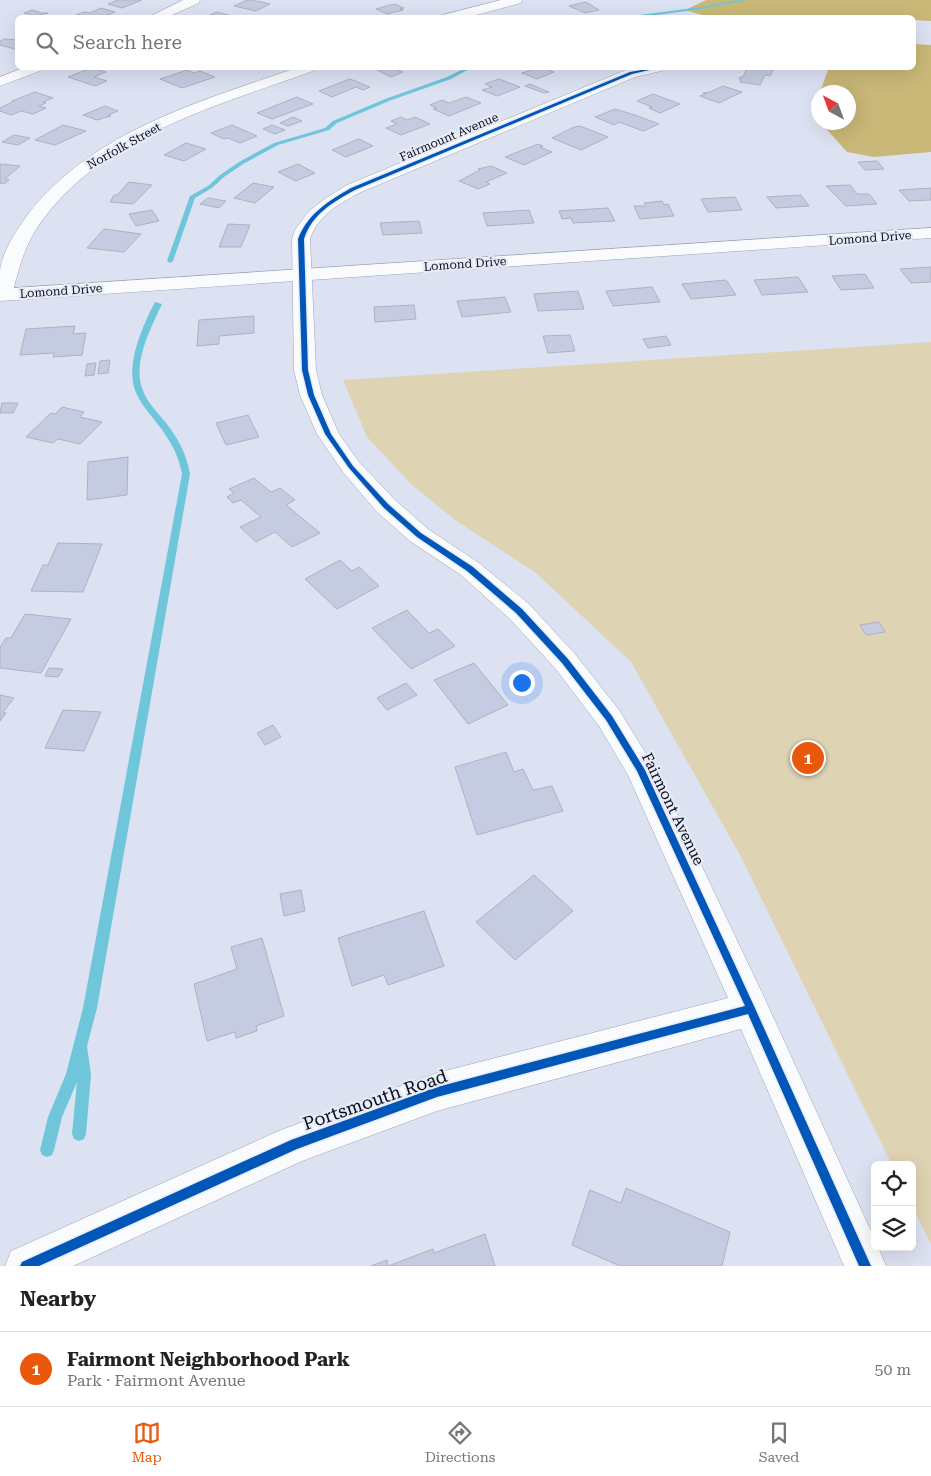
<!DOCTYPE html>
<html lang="en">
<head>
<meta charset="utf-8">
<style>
  body { margin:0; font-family:"Roboto Serif",serif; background:#f2f2f2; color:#222 }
  .controls { position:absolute; right:15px; bottom:15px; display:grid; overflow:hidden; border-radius:8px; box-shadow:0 5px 20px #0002 }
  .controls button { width:45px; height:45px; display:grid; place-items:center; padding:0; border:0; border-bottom:1px solid #e0e0e0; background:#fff; color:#222; font:25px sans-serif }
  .compass { position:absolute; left:811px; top:85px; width:45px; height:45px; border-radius:50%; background:#fff; box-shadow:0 5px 20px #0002; rotate:319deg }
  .you { position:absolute; left:521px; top:682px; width:18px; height:18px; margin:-12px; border:4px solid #fff; border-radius:50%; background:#1a73e8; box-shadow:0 0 0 8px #1a73e833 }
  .badge { display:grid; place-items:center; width:32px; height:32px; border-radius:50%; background:#ea580c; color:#fff; font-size:16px; font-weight:700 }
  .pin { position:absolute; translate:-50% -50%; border:2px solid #fff; box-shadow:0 1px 5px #0006 }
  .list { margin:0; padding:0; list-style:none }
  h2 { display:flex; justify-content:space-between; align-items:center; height:65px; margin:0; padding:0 20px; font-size:21px }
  h2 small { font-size:16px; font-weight:400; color:#767676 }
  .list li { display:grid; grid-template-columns:32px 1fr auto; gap:15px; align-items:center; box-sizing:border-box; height:75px; padding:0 20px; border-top:1px solid #e0e0e0 }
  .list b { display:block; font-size:19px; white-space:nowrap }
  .list p { margin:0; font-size:16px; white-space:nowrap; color:#767676 }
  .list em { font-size:16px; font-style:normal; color:#767676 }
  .icon { flex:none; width:28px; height:28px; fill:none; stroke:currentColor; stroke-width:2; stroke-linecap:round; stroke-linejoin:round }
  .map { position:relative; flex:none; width:931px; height:1266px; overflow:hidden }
  .search { position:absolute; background:#fff; box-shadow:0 5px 20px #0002; left:15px; right:15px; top:15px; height:55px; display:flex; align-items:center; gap:12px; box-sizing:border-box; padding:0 18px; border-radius:8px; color:#767676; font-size:19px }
  .sheet { height:140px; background:#fff }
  nav { display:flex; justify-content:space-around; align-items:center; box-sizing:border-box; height:70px; border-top:1px solid #e0e0e0; background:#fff; font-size:14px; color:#767676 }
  nav a { display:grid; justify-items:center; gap:2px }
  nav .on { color:#ea580c }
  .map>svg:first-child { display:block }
</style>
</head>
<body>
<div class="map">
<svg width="931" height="1266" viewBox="0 0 931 1266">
  <rect width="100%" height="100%" fill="#dde2f3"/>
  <path fill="#ded3b2" d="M931,342V1244L912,1206V1165H892L740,855L631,662L536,573L455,520L411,484L367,437L343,380Z"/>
  <g fill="#c9b877">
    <path d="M706,0H931V21L914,20V18H712L685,10Z"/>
    <path d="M914,44L931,45V152L874,157L847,152L821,123L848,122V92H820L828,70L827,68H914Z"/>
  </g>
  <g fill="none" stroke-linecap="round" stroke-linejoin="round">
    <g fill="#6fc6da" fill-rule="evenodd">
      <path d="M737,0H746L702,9L634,18H615L702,7Z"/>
      <path d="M465,68H471L451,79L389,101L337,123L329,130L278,145L243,164L224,177L212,188L195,198L173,261L170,263L167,261L190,196L208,186L220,175L239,162L274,143L325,128L333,121L385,99L447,77Z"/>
      <path d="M155,302L162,304C151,328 133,361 142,388C146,401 157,412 166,423C178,438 187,455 190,474L97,1008L87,1046L91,1075L86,1134L84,1139L79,1141L74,1139L72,1134L77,1082L62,1117L54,1150L52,1155L47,1157L42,1155L40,1150L48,1117L66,1074L83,1008L182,474C178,451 166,434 152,417C145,408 137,398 134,387C127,361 143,325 155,302Z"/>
    </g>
  </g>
  <g fill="#c5cce2" stroke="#adb2c2">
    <path d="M118,0H142L122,8L108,4Z"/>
    <path d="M247,0H252L270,4L256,11L234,6Z"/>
    <path d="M586,2L599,10L585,13L569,6Z"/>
    <path d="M394,4L404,8L400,9L403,10L387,14L376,9Z"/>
    <path d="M101,8L115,12L101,18L76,15L84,12L90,13Z"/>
    <path d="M32,10L42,13H48L36,16L24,13Z"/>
    <path d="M217,12L232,16L200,18L205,17Z"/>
    <path d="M5,39L18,40V50L0,45V41Z"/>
    <path d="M91,68L106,72L94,77L107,81L95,86L68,77Z"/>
    <path d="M373,68H405L398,70L403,72L391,77Z"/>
    <path d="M537,68H542L554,72L537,79L522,73Z"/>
    <path d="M747,68H755L773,70L770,76L765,75L760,85L740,82L741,79H739L740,77H743Z"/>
    <path d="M187,70L194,73L200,71L215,77L182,88L160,79Z"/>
    <path d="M350,79L370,87L363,90L356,87L332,97L319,91Z"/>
    <path d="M499,79L520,87L497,96L482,90L492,87L485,84Z"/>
    <path d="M530,84L549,92L544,93L525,86Z"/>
    <path d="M723,86L742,92L719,103L700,96L706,94L703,93L710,92Z"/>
    <path d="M35,92L53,98L43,102L46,103L39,106L46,108L33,114L21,111L11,115L0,111V108L14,101H12Z"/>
    <path d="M653,94L680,104L660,113L649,108L652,107L637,101Z"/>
    <path d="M297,97L313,104L272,119L257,113Z"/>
    <path d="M466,97L481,103L449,116L433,109L437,108L430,105L442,100L449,103Z"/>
    <path d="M105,106L118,111L108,115L111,116L97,120L83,115Z"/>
    <path d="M615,109L635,115L659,124L643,131L619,122L614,125L595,117Z"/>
    <path d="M293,117L302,121L288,126L280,123Z"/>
    <path d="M401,117L407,120L415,117L430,124L401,135L386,128L397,124L391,121Z"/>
    <path d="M63,125L86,131L55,145L35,140Z"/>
    <path d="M232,125L257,136L240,143L228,138L224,139L211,133Z"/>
    <path d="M272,125L285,130L275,134L263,129Z"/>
    <path d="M580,126L608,137L581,150L552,138L574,127Z"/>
    <path d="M14,135L30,138L18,145L2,142Z"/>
    <path d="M359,139L373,146L346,157L332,150Z"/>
    <path d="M186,143L206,149L184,161L164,155Z"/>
    <path d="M538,144L543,146L540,147L552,152L524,165L505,157Z"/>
    <path d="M877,161L884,169L865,170L858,162Z"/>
    <path d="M0,164L20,166L5,179L9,180L4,184L0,183Z"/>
    <path d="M298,164L315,173L296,181L278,172Z"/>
    <path d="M491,166L507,173L486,182L490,184L478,189L459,181L480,170L478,169Z"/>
    <path d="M129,182L152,185L133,204L110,202L114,195H117Z"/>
    <path d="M253,183L274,187L255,203L234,198Z"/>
    <path d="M850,185L857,194H869L877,204L846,206L826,186Z"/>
    <path d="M931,188V200L909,201L899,190Z"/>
    <path d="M801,195L809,206L776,208L767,197Z"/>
    <path d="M735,197L742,210L708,212L701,199Z"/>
    <path d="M208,198L226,201L219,208L200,204Z"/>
    <path d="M662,201L664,205L668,204L674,216L640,219L634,206H646L644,203Z"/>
    <path d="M608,208L615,221L573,223L571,218L562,219L559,211Z"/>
    <path d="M152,210L159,221L136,226L129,214Z"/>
    <path d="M529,210L534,223L487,226L483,213Z"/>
    <path d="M419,221L422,233L383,235L380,223Z"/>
    <path d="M228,224L250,225L241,247H219Z"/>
    <path d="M104,229L141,234L124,252L87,248Z"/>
    <path d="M931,267V282L911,283L900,269Z"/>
    <path d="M865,274L874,288L841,290L832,276Z"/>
    <path d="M798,277L808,292L762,295L754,280Z"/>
    <path d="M726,280L736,295L691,299L682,284Z"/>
    <path d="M652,287L660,302L613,306L606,291Z"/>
    <path d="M578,291L584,309L538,311L534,294Z"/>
    <path d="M505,297L511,312L462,317L457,301Z"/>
    <path d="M414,305L416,319L375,322L374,307Z"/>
    <path d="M254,316V333L219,336V344L197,346L199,320Z"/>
    <path d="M75,326L73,334L86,333L82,355L53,357L54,353L20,355L26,329Z"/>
    <path d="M570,335L575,351L548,353L543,336Z"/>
    <path d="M666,336L671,345L648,348L643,339Z"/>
    <path d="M110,360L108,373L98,374L100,361Z"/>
    <path d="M96,363L94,375L85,376L87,364Z"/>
    <path d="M2,403H18L13,413H0Z"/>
    <path d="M62,407L84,412L80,417L102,422L80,444L58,439L53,443L26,437L51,413L55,414Z"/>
    <path d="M248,415L259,437L226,445L216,423Z"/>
    <path d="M128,457L127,495L87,500L88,462Z"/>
    <path d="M254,478L271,492L280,488L295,500L286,505L320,533L292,547L275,532L256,542L240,527L261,517L241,500L233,503L227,497L234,493L229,489Z"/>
    <path d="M58,543L102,544L83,592L31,591L43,565H48Z"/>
    <path d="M340,560L352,571L359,567L379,586L337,609L305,579Z"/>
    <path d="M407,610L429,633L438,629L455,646L411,669L372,628Z"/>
    <path d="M25,614L71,619L41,673L0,668V647L6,638H11Z"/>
    <path d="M879,622L885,632L866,635L860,625Z"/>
    <path d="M474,663L508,705L468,724L434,680Z"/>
    <path d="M49,668L63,669L58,677L45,676Z"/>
    <path d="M406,683L417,695L387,710L377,698Z"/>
    <path d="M0,695L14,698L3,712L6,713L0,721Z"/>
    <path d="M63,710L101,712L84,751L45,748Z"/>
    <path d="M273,725L281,737L265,745L257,733Z"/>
    <path d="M506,752L514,772L523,769L533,790L552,786L563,811L477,835L455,767Z"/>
    <path d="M534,875L573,911L515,960L476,922Z"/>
    <path d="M301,890L305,911L284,916L280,894Z"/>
    <path d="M424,911L444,966L388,985L384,975L352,986L338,938Z"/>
    <path d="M262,938L284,1016L256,1026L257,1031L236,1038L235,1032L207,1041L194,984L237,969L231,947Z"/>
    <path d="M626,1188L730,1232L722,1266H620L572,1245L590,1190L621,1203Z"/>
    <path d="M485,1234L495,1266H371L387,1260L388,1266L433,1249L434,1253Z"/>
  </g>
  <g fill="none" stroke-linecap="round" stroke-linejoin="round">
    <defs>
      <g id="minor">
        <path d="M183,0H200L199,3L165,18H147Z"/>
        <path d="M501,0H522L521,3L465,18H442L443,15Z"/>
        <path d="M23,68H42L40,71L0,86V77Z"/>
        <path d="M296,68H315L313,71C216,106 98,137 37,228C24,247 18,272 12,295L9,299L0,300C0,291 0,280 0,270C3,250 17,229 29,213C93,131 201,101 296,68Z"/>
        <path d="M637,68H663L661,71L635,77L359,193C339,204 318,215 310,239L316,370L322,395L339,434L359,462L395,500L428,529L479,563L529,604L575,654L619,710L656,770L764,997L875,1240V1247H878L886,1266H844L741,1029L437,1111L302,1161L73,1266H5L11,1251L281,1130L437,1073L728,998L628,775L599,726L555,668L509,618L461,575L410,541L377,512L343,472L317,434L300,395L294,370L292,239L295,230L308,212L323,200L347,185L626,70Z"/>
      </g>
      <path id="major" d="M931,228V238L0,301V289Z"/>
    </defs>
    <use href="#minor" stroke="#9fa4b4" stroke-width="1"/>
    <use href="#major" stroke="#9fa4b4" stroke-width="1"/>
    <use href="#minor" fill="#fafbfd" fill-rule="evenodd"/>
    <use href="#major" fill="#fafbfd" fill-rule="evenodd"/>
    <defs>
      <path id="cycleway" d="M653,68H658L632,74L355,190C333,202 312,214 304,239L308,370L314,395L331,434L353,466L388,504L421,533L473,567L522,609L568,659L612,716L645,770L754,1006L871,1266H859L748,1014L437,1097L297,1149L39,1266H20L22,1262L291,1140L437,1087L745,1006L637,771L606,720L562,663L516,613L467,571L417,537L384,508L349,468L325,434L308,395L302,370L298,239C308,213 329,201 351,188L630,72Z"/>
    </defs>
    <use href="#cycleway" stroke="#e8ebf6" stroke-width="3"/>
    <use href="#cycleway" fill="#0057b8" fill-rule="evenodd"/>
  </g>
  <g text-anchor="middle" stroke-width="4.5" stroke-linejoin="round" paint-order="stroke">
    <g font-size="12" fill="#080d1d" stroke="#e8ebf6">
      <text transform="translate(449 137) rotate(-23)" y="4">Fairmount Avenue</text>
      <text transform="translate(124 146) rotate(-29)" y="4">Norfolk Street</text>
      <text transform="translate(870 238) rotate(-4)" y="4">Lomond Drive</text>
      <text transform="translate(465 264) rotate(-4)" y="4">Lomond Drive</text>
      <text transform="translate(61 291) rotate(-4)" y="4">Lomond Drive</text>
    </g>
    <g font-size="15" fill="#080d1d" stroke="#e8ebf6">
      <text transform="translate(673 809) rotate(64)" y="5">Fairmont Avenue</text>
    </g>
    <g font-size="18" fill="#080d1d" stroke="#e8ebf6">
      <text transform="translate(375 1100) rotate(-19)" y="6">Portsmouth Road</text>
    </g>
  </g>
</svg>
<div class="controls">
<button><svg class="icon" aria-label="locate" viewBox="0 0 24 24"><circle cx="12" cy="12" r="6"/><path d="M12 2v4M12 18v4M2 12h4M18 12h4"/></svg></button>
<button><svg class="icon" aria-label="layers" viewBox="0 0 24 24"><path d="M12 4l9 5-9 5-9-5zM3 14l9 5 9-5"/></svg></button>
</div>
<svg class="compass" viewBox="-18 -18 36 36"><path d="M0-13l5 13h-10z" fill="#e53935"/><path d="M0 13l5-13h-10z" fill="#767676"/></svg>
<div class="you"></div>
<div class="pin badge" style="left:808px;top:758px">1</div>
<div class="search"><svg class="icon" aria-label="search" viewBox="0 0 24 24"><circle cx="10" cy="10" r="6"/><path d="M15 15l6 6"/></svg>Search here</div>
</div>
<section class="sheet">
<h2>Nearby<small></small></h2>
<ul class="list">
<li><span class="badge">1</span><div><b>Fairmont Neighborhood Park</b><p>Park · Fairmont Avenue</p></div><em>50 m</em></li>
</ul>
</section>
<nav>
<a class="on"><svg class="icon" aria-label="map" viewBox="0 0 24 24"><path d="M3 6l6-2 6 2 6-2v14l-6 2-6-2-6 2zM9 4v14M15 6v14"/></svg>Map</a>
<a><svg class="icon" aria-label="directions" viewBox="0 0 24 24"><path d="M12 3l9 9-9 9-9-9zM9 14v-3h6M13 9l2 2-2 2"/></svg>Directions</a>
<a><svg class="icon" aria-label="saved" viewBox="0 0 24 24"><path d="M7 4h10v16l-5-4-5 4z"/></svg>Saved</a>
</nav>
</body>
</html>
